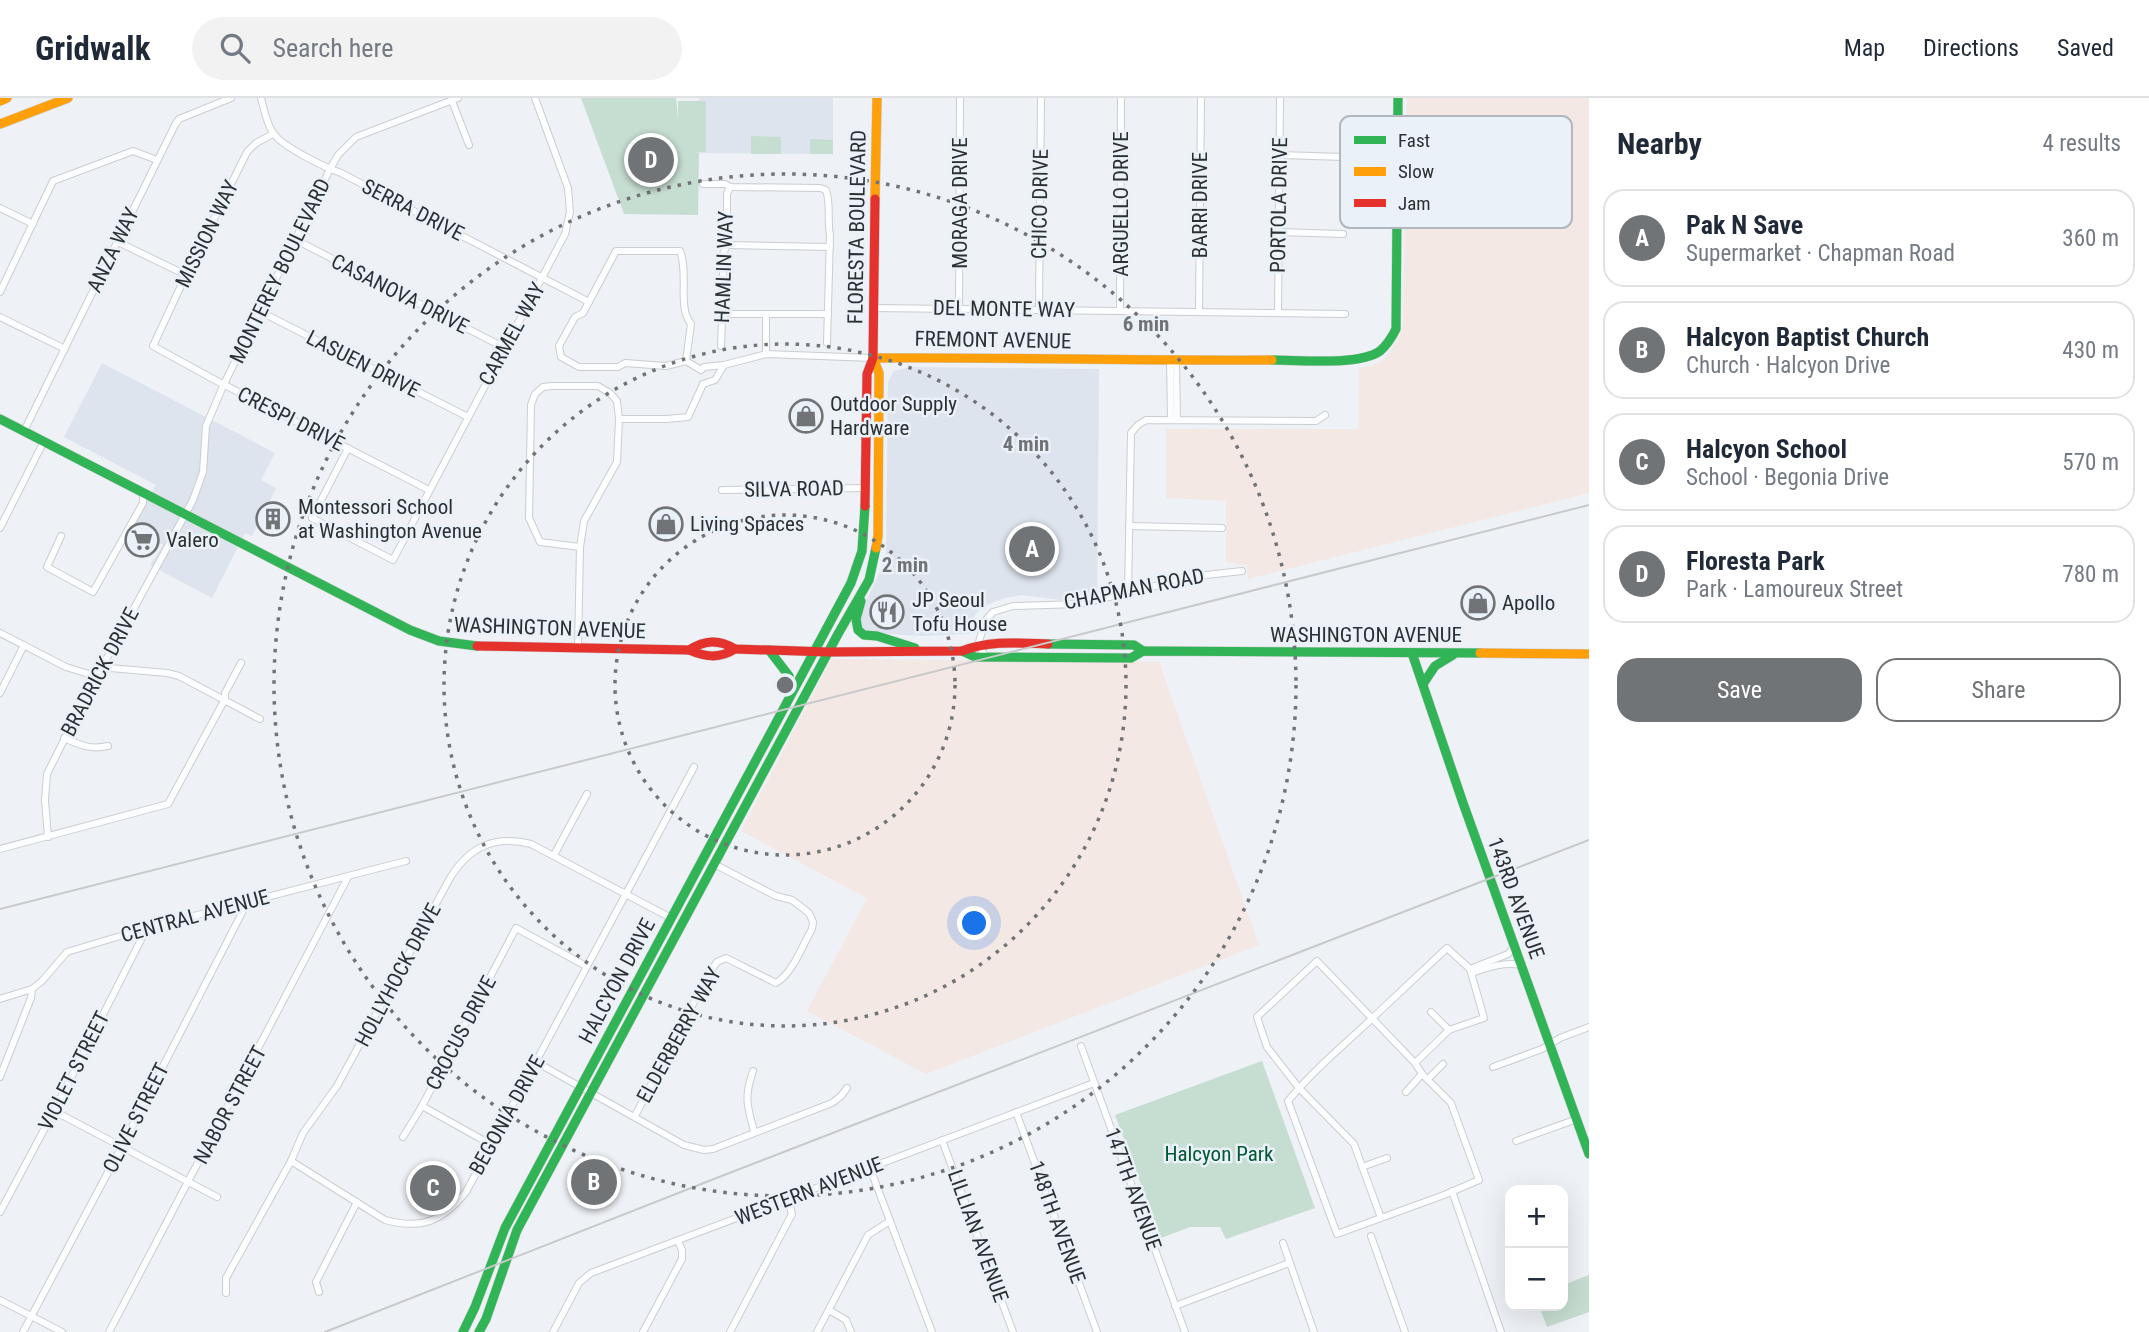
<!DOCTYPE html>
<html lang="en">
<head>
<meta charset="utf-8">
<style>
  body { margin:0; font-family:"Roboto Condensed",sans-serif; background:#f2f2f3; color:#1f2937 }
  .controls { position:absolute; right:21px; bottom:21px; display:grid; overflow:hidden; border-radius:14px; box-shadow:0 7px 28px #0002 }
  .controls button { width:63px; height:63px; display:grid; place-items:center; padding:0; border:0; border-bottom:2px solid #e0e1e3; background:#fff; color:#1f2937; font:35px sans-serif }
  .you { position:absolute; left:975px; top:826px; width:24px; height:24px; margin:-18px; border:5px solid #fff; border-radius:50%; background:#1a73e8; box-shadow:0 0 0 10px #1a73e833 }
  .badge { display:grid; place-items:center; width:46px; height:46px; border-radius:50%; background:#717477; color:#fff; font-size:23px; font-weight:700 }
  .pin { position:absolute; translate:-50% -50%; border:4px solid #fff; box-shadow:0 2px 7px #0006 }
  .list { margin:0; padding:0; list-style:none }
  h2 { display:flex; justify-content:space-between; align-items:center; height:91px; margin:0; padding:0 28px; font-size:30px }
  h2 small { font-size:23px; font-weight:400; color:#747a83 }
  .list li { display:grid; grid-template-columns:46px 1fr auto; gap:21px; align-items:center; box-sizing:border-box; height:98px; margin:0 14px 14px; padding:0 14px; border:2px solid #e0e1e3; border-radius:21px }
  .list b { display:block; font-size:26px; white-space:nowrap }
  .list p { margin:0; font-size:23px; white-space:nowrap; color:#747a83 }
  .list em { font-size:23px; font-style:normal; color:#747a83 }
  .actions { display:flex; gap:14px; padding:21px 28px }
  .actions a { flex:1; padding:16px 0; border:2px solid #717477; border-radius:21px; text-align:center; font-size:24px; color:#717477 }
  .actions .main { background:#717477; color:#fff }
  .icon { flex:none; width:38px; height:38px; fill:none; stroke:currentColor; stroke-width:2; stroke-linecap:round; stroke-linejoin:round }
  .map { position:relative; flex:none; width:1589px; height:1234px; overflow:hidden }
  header { display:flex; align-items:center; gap:42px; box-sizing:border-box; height:98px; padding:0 35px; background:#fff; border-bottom:2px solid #e0e1e3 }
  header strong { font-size:33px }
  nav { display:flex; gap:38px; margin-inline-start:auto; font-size:24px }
  .search { width:490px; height:63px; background:#f2f2f3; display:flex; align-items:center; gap:18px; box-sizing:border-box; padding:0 24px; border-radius:38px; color:#747a83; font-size:26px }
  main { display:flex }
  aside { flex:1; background:#fff }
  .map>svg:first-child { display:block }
</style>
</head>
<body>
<header>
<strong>Gridwalk</strong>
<div class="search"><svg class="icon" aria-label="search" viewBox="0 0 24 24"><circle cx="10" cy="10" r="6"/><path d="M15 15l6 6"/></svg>Search here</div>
<nav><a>Map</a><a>Directions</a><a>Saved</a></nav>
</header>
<main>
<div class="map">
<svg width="1589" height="1234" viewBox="0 0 1589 1234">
  <rect width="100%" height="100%" fill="#eef1f6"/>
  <g fill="#dde4ed">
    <path d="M699,0H833V56L678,55V3H699Z"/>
    <path d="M102,265L275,355L261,382L276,390L252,438L245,435L212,500L150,467L163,447L132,431L156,387L64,339Z"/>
    <path d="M913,269L1099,271L1097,499L1061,502L1022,497L1004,500L982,509L971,522L969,536L921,538L875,535L866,532L862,528L860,524L861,514L882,469L886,454L888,284L894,273Z"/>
  </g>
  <g fill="#f4e8e5">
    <path d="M1407,0H1589V395L1248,481L1247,467L1226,464V403L1166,400V331H1358L1359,270L1371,268L1385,261L1399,240L1403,227Z"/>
    <path d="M831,561L1160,564L1164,578L1259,847L926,976L807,913L867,800L741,733Z"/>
  </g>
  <g fill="#c6ddd1">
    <path d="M581,0H676L678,20V3H706V54H693L699,55L698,117L624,116Z"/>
    <path d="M751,38L781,39V56H751Z"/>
    <path d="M810,41L833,42V56H810Z"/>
    <path d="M1262,963L1315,1110L1226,1141L1220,1129H1190L1161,1140L1115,1017Z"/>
    <path d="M1589,1177V1214L1547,1229L1539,1208H1563V1187Z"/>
  </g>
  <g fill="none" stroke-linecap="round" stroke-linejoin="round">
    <defs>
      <g id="street">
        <path d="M261,0C264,11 267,28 274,36C283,49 326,70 341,75L589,204"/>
        <path d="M452,3L469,47"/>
        <path d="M273,36L256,45L247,54L186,177L153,248L215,282L429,392"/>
        <path d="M1280,57L1344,59"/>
        <path d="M703,86H725L730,89L820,90L826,92C831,106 827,122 830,137L827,245"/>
        <path d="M0,110L33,126"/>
        <path d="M1279,134L1343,136"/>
        <path d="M296,142L505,250"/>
        <path d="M118,144L186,177"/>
        <path d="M727,147L830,149"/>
        <path d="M0,194L53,83L133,53L157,62"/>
        <path d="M874,210L1345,216"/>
        <path d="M959,210L960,0"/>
        <path d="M1039,211L1041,0"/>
        <path d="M1120,212L1121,0"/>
        <path d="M259,213L468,319"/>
        <path d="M1199,213L1201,0"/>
        <path d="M726,214L731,216H828"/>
        <path d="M1278,215L1280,0"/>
        <path d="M0,219L65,251"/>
        <path d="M721,248L722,221L726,214L723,208V156L727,147V96L730,89"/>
        <path d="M766,256V216"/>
        <path d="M1170,262L1171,321"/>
        <path d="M1176,262L1177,321"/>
        <path d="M686,263L691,226C677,209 689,175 680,153H616L583,215L575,219L559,248L561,259L579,269H618L625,265L666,268L686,263L701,272"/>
        <path d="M724,267L766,256L873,260"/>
        <path d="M701,272L704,269L724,267L715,282L703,286"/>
        <path d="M619,321H666L688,319L703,286"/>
        <path d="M24,333L175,27L179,21L231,0"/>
        <path d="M348,350L312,420L393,462L565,136L570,114L568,90L535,0"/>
        <path d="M722,392L865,390"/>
        <path d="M1129,428L1222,430"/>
        <path d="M0,430L44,343"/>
        <path d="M61,438L47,469L93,494L143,405V395"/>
        <path d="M1128,494L1131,335L1138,327L1146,322L1316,323L1325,317"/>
        <path d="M0,535L66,569L92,577L110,570L167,575L179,578L260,621"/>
        <path d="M578,551L580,449L584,423L617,364L619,321L617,303L610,295L598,288H552L543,289L535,296L531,307L529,420L540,444L580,449"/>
        <path d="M986,559L978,547L985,523L993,514L1013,508L1079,506L1197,478L1242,473"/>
        <path d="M0,595L24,547"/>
        <path d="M64,640C81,647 89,652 108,648"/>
        <path d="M48,739L45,702L47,676L84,602L193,402L203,374L206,328L224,286L330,71L338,57L356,39L458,0"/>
        <path d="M0,751L168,706L225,601V595L241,565"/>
        <path d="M554,757L587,696"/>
        <path d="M1470,871L1508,856L1515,847"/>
        <path d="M1472,875C1488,869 1504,864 1522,867"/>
        <path d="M0,901L32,891L42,883L67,854L147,830L406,763"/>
        <path d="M1431,914L1449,932"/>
        <path d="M1081,948L1185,1234"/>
        <path d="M536,964L684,1047L704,1052L713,1051L832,1005L841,998L847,990"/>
        <path d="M1493,969L1542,951L1560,940L1589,929"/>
        <path d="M753,973C744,999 747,1008 754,1033"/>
        <path d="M0,979L31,900L32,891"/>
        <path d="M1428,981L1443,966"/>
        <path d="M1406,994L1422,976"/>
        <path d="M422,1008L490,1046"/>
        <path d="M54,1013L217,1099"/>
        <path d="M1016,1014L1097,1234"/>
        <path d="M635,1018L708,877L717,864L726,860L776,885C793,875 802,848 812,831L813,824L809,815L792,802L776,798L714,766"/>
        <path d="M403,1039L422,1008L516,830L586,868"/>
        <path d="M942,1042L1013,1234"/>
        <path d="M1516,1043L1577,1021"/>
        <path d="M291,1063L385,1122C422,1132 443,1123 466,1094L694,669"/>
        <path d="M1362,1069L1387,1060"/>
        <path d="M870,1070L932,1234"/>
        <path d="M1452,1093L1501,1234"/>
        <path d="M0,1114L54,1013L147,830"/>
        <path d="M1381,1120L1354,1046L1299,990L1267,949L1257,919L1317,863L1415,965L1422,976L1451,1005L1479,1082L1444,1097L1337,1136L1288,1003C1315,970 1350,942 1381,912L1447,850L1470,871L1484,920L1449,932L1415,965"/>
        <path d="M1371,1138L1405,1234"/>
        <path d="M1283,1145L1314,1234"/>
        <path d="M319,1194L316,1184L357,1104"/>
        <path d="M226,1195V1180L291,1063L303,1035L337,988L450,780C470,748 495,737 531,746L671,820"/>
        <path d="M0,1202L62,1234"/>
        <path d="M1175,1208L1289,1165"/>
        <path d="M829,1212L846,1222L851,1234"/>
        <path d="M23,1234L122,1048L247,805"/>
        <path d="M109,1234L348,779"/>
        <path d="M553,1234L579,1185L591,1175L1094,985"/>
        <path d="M643,1234L682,1161V1152L678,1143"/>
        <path d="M730,1234L792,1116L788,1100"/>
        <path d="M817,1234L868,1137L890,1123"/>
      </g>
      <g id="fast">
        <path d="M1272,262C1298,262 1359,268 1380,253C1387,247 1392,239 1396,231L1398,0"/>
        <path d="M0,321L410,532L439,543L477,548"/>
        <path d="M861,503L856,521L858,532L864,537L877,538L915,550"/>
        <path d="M1048,546L1134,547L1143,553"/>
        <path d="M769,552L789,578L790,596"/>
        <path d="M962,553L975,559L1131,560L1143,553L1480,555"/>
        <path d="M1412,555L1463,705L1589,1056"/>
        <path d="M1423,586L1435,568L1453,557"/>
        <path d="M463,1234L475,1209L505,1130L851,485L862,453L865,408"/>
        <path d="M479,1234L486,1221L517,1132L838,536L869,482L876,450"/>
      </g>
      <g id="slow">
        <path d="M0,3L7,0"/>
        <path d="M0,26L68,0"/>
        <path d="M875,101L877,0"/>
        <path d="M873,260C1006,259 1139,263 1272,262"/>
        <path d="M873,260L879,275L878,438L876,450"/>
        <path d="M1480,555L1589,556"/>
      </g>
      <g id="jam">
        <path d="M865,408L867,276L873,260L875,101"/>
        <path d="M477,548L689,552C705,559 719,561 735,551"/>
        <path d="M689,552C705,542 719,541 735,551L828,554L962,553C990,542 1019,545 1048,546"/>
      </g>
    </defs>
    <use href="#street" stroke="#cbcdd0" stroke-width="8"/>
    <use href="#fast" stroke="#cbcdd0" stroke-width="10"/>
    <use href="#slow" stroke="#cbcdd0" stroke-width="10"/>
    <use href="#jam" stroke="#cbcdd0" stroke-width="10"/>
    <use href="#street" stroke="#fcfdfe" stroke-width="6"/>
    <use href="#fast" stroke="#30b455" stroke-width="9"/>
    <use href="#slow" stroke="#ff9f0a" stroke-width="9"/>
    <use href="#jam" stroke="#e5322d" stroke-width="9"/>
    <g stroke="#c8c9ca" stroke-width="2">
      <path d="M0,811L1589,407"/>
      <path d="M325,1234L719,1079L1589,742"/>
    </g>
  </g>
  <g fill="none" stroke="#717477" stroke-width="3.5" stroke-dasharray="3.5 7">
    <circle cx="785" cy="587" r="170"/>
    <circle cx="785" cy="587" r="341"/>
    <circle cx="785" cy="587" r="511"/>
  </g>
  <defs>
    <symbol id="shop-ring" viewBox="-11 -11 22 22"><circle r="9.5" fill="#eaf1f9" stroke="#717477" stroke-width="1.5"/><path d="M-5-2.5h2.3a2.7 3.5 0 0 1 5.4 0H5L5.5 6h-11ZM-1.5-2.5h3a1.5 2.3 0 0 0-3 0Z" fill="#717477"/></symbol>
    <symbol id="building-ring" viewBox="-11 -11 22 22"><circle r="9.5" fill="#eaf1f9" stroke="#717477" stroke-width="1.5"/><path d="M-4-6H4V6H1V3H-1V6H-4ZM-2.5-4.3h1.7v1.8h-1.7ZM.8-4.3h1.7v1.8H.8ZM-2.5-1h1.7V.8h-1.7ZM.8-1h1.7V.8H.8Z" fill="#717477"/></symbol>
    <symbol id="supermarket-ring" viewBox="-11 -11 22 22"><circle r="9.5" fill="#eaf1f9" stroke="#717477" stroke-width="1.5"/><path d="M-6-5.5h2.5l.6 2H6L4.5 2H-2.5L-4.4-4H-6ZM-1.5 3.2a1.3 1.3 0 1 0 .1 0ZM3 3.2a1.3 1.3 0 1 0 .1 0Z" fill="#717477"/></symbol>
    <symbol id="restaurant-ring" viewBox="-11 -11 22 22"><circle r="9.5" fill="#eaf1f9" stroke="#717477" stroke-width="1.5"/><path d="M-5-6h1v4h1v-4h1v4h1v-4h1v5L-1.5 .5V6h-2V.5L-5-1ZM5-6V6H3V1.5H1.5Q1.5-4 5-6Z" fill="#717477"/></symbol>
  </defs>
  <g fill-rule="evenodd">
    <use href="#shop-ring" x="787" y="299" width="38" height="38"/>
    <use href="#building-ring" x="254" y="402" width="38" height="38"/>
    <use href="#shop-ring" x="647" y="407" width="38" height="38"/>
    <use href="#supermarket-ring" x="123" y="423" width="38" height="38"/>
    <use href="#shop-ring" x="1459" y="486" width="38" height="38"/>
    <use href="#restaurant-ring" x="868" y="495" width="38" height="38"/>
  </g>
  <g text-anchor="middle" stroke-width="5" stroke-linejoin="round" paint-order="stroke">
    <g font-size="21" fill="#2d3033" stroke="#eaf1f9">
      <text transform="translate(960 105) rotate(-90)" y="7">MORAGA DRIVE</text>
      <text transform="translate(1040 106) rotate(-89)" y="7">CHICO DRIVE</text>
      <text transform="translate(1121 106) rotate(-90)" y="7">ARGUELLO DRIVE</text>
      <text transform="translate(1200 107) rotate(-90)" y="7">BARRI DRIVE</text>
      <text transform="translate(1279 107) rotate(-89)" y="7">PORTOLA DRIVE</text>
      <text transform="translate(413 112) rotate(27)" y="7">SERRA DRIVE</text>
      <text transform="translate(857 129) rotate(-89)" y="7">FLORESTA BOULEVARD</text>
      <text transform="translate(207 136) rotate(-64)" y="7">MISSION WAY</text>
      <text transform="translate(113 152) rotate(-64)" y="7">ANZA WAY</text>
      <text transform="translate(724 169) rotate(-88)" y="7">HAMLIN WAY</text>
      <text transform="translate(280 173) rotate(-64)" y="7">MONTEREY BOULEVARD</text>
      <text transform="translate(400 196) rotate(27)" y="7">CASANOVA DRIVE</text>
      <text transform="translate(1004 211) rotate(1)" y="7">DEL MONTE WAY</text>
      <text transform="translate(512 236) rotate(-61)" y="7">CARMEL WAY</text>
      <text transform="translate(993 242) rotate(1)" y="7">FREMONT AVENUE</text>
      <text transform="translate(363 266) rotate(27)" y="7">LASUEN DRIVE</text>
      <text transform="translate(291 321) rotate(27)" y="7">CRESPI DRIVE</text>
      <text transform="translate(794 391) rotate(-1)" y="7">SILVA ROAD</text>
      <text transform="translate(1134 491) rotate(-11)" y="7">CHAPMAN ROAD</text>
      <text transform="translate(550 530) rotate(2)" y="7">WASHINGTON AVENUE</text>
      <text x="1366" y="544">WASHINGTON AVENUE</text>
      <text transform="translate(100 574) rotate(-62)" y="7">BRADRICK DRIVE</text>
      <text transform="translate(1516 800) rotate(70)" y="7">143RD AVENUE</text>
      <text transform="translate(195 818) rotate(-15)" y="7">CENTRAL AVENUE</text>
      <text transform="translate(398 877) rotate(-62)" y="7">HOLLYHOCK DRIVE</text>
      <text transform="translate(617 883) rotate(-62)" y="7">HALCYON DRIVE</text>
      <text transform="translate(461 935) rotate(-62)" y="7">CROCUS DRIVE</text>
      <text transform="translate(679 937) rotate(-61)" y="7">ELDERBERRY WAY</text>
      <text transform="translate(74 973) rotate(-63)" y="7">VIOLET STREET</text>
      <text transform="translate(230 1007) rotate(-62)" y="7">NABOR STREET</text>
      <text transform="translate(507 1017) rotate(-61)" y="7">BEGONIA DRIVE</text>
      <text transform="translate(136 1020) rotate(-63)" y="7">OLIVE STREET</text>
      <text transform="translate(1133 1091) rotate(70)" y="7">147TH AVENUE</text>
      <text transform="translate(809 1093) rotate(-21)" y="7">WESTERN AVENUE</text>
      <text transform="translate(1057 1124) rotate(70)" y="7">148TH AVENUE</text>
      <text transform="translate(978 1138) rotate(70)" y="7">LILLIAN AVENUE</text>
    </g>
    <g font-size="21" fill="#2d3033" stroke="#eaf1f9" text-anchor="start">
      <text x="830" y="313">Outdoor Supply<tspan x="830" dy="24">Hardware</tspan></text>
      <text x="298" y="416">Montessori School<tspan x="298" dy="24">at Washington Avenue</tspan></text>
      <text x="690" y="433">Living Spaces</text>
      <text x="166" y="449">Valero</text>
      <text x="912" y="509">JP Seoul<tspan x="912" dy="24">Tofu House</tspan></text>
      <text x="1502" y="512">Apollo</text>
    </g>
    <g font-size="21" fill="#025832" stroke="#eaf1f9">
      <text x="1219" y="1063">Halcyon Park</text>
    </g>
  </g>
  <rect x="1340" y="18" width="232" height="112" rx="10" fill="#eaf1f9" stroke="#b1b7be" stroke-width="2"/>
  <rect x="1354" y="38" width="32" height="8" fill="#30b455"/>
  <rect x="1354" y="69" width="32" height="9" fill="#ff9f0a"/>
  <rect x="1354" y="101" width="32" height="8" fill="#e5322d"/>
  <g font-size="19" fill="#2d3033">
    <text x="1398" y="49">Fast</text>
    <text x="1398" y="80">Slow</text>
    <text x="1398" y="112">Jam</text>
  </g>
  <circle cx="785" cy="587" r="10" fill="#717477" stroke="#eaf1f9" stroke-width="3.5"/>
  <g font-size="21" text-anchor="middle" font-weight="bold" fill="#717477" stroke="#eaf1f9" stroke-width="5" stroke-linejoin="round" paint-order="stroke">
    <text x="1146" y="233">6 min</text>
    <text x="1026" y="353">4 min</text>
    <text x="905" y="474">2 min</text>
  </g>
</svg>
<div class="controls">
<button>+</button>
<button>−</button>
</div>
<div class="you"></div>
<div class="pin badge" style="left:1032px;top:451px">A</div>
<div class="pin badge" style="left:594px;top:1084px">B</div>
<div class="pin badge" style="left:433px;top:1090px">C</div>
<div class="pin badge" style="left:651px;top:62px">D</div>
</div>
<aside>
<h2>Nearby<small>4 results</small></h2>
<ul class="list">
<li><span class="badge">A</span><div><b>Pak N Save</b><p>Supermarket · Chapman Road</p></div><em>360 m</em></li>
<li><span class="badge">B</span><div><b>Halcyon Baptist Church</b><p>Church · Halcyon Drive</p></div><em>430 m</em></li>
<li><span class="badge">C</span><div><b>Halcyon School</b><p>School · Begonia Drive</p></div><em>570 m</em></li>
<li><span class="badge">D</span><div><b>Floresta Park</b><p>Park · Lamoureux Street</p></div><em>780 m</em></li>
</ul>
<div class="actions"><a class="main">Save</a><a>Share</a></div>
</aside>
</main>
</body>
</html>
